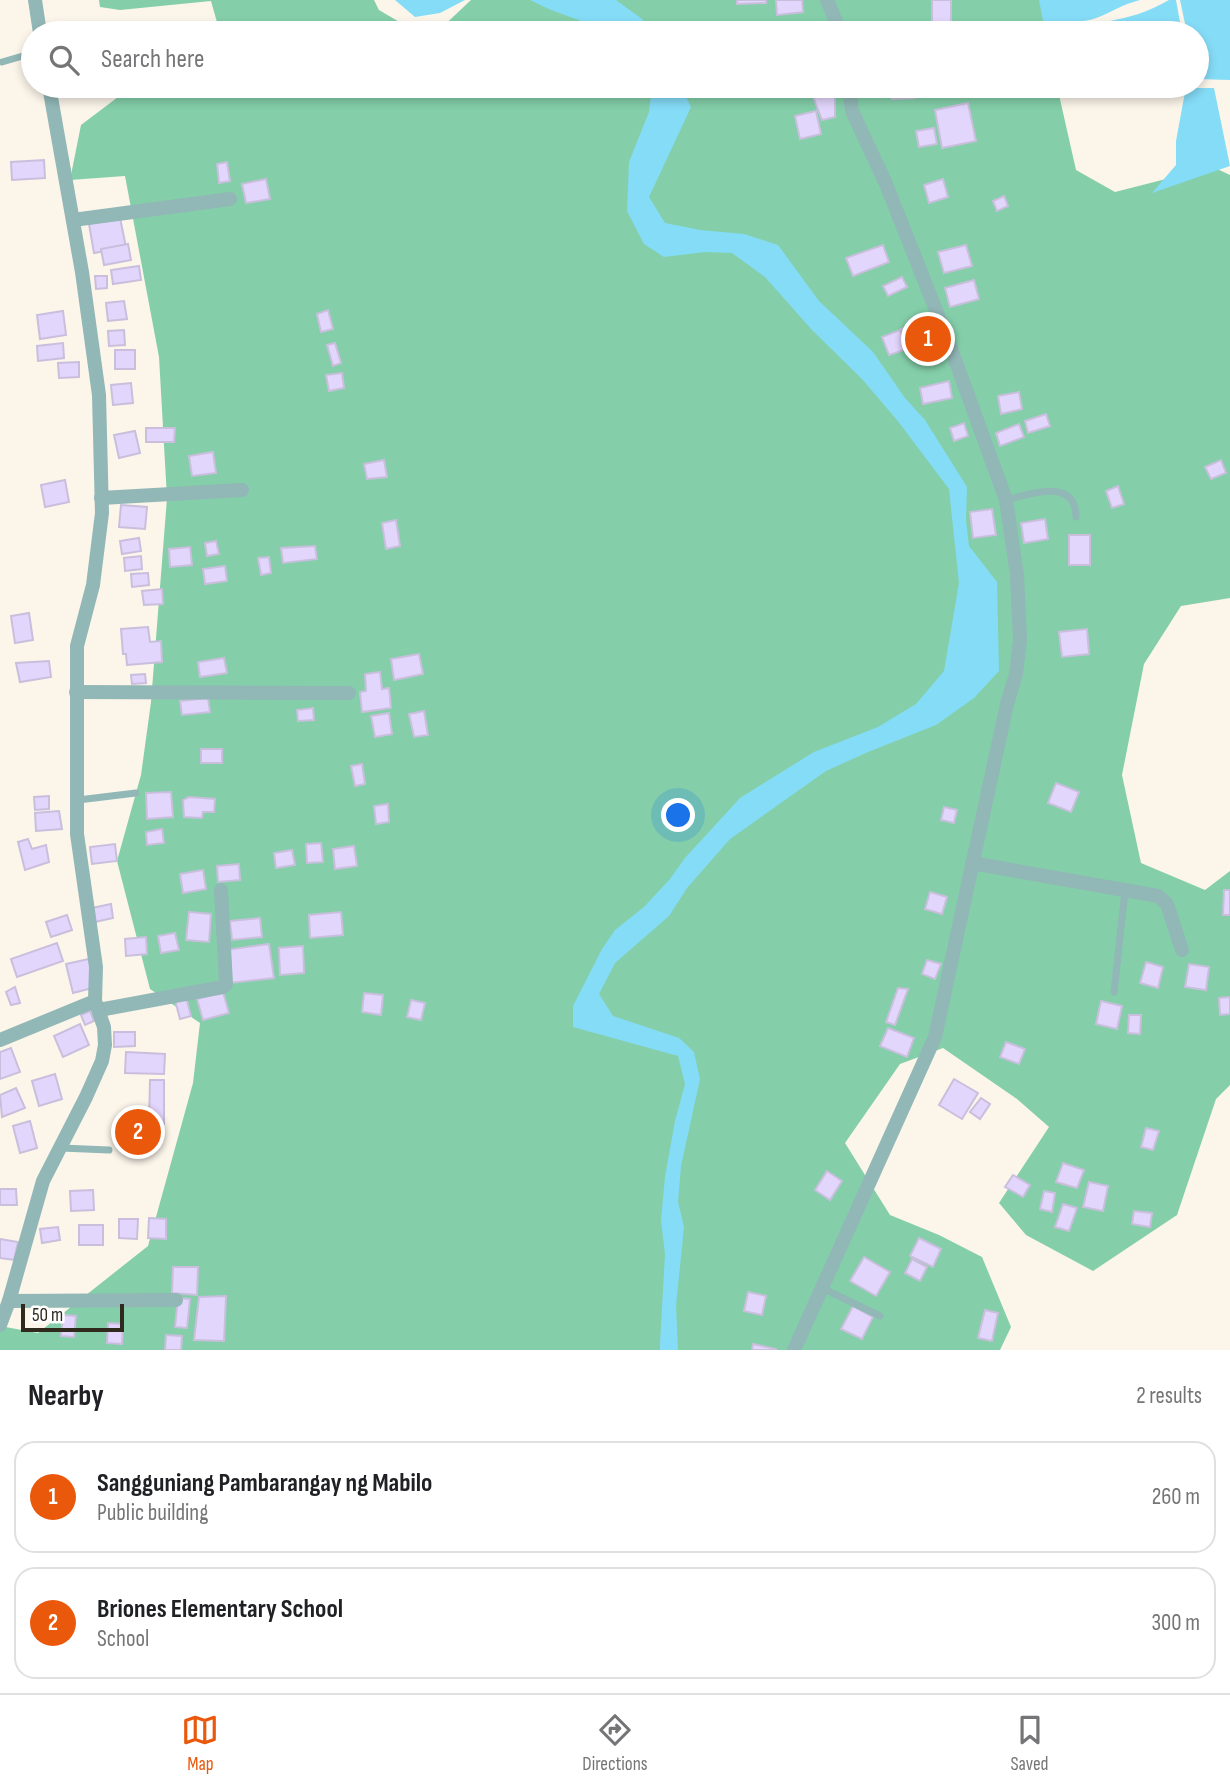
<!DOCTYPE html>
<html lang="en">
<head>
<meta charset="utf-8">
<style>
  body { margin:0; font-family:"Sofia Sans Condensed",sans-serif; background:#f6f6f6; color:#202124 }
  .scale { position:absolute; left:21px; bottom:18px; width:103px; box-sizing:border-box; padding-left:7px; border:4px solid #2f291e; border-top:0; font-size:19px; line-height:24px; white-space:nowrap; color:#2f291e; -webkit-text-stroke:5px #fff; paint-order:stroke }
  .you { position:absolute; left:679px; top:816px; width:24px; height:24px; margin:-18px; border:5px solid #fff; border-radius:50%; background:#1a73e8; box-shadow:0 0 0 10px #1a73e833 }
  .badge { display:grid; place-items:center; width:46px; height:46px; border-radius:50%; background:#ea580c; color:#fff; font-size:23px; font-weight:700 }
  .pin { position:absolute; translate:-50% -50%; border:4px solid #fff; box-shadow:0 2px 7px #0006 }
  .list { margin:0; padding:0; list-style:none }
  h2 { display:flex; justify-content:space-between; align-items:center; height:91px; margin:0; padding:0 28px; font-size:30px }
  h2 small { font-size:23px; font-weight:400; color:#757577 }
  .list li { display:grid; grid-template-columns:46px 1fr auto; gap:21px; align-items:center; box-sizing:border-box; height:112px; margin:0 14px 14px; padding:0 14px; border:2px solid #e0e0e0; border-radius:21px }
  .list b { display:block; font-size:26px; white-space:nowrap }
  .list p { margin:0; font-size:23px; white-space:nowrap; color:#757577 }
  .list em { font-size:23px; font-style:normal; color:#757577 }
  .icon { flex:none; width:38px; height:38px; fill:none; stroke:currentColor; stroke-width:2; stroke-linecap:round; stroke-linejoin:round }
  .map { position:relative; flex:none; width:1230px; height:1350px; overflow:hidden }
  .search { position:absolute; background:#fff; box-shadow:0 4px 10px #0003; left:21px; right:21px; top:21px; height:77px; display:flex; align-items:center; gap:18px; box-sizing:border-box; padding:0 24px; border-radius:38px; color:#757577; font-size:26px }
  .sheet { height:343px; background:#fff }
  nav { display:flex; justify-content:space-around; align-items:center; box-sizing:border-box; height:98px; border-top:2px solid #e0e0e0; background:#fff; font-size:19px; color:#757577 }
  nav a { display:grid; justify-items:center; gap:4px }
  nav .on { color:#ea580c }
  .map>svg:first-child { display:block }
</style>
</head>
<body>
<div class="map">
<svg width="1230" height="1350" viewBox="0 0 1230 1350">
  <rect width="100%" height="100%" fill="#fcf5ea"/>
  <g fill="#84cfaa">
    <path d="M99,0H374L379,10L418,33H220L211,1L120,10L100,7Z"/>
    <path d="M471,0H1057L1045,33H436Z"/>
    <path d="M217,86H1057L1076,170L1115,192L1213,167L1230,175V598L1181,606L1144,664L1122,775L1141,863L1205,890L1230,871V1085L1216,1099L1177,1215L1093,1271L1026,1235L999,1203L1049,1127L1017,1099L943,1048L900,1064L845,1143L890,1215L939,1235L982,1257L1011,1327L1000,1350H0V1326L38,1333L148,1246L193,1083L200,1023L150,989L117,861L141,775L151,702L167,498L159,357L125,176L70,180L81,125L122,94L215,98Z"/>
  </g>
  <g fill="#85dcf7">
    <path d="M395,0H465L440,13L415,17Z"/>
    <path d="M530,0H616L642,19L651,33H605L595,26L551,10Z"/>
    <path d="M1039,0H1140C1124,4 1113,11 1099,17C1082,24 1060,22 1043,21Z"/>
    <path d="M1169,0H1176L1182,33H1051C1094,20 1126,25 1169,0Z"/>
    <path d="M1180,0H1230V80L1197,79V33H1187Z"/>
    <path d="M652,86H681L691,107L649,197L665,223L700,230L744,234L778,245L819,301L873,352L905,398L925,420L967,487L966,520L969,546L997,582L999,671L974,698L936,725L868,752L826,771L730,839L687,888L669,916L615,963L599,994L613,1016L679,1038L694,1052L700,1079L681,1166L678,1202L684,1227L676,1306L678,1350H660V1344L665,1254L661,1220L665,1177L675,1121L685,1084L678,1056L573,1027V1006L602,949L615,930L644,907L670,879L685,858L740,798L814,752L878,727L916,704L944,671L959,583L949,489L897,420L862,379L812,330L765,277L732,253L705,252L664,257L644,244L627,211L629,162L649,112Z"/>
    <path d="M1175,88H1214L1230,166L1152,193L1176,165V141L1185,92Z"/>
  </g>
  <g fill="#e3d6fd" stroke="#c9bfdd" stroke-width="2">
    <path d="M737,0H766V3L737,4Z"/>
    <path d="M776,0H802L803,12L777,15Z"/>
    <rect x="932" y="0" width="19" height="33"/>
    <path d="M88,25L90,33H62V29Z"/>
    <path d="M891,86H914V98L892,99Z"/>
    <rect x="932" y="86" width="25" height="10"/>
    <path d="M835,93V117L822,120L812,94Z"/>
    <path d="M968,103L976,141L942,148L935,110Z"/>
    <path d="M816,111L821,134L800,139L795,116Z"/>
    <path d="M934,128L937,144L919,147L916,131Z"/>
    <path d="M44,160L45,178L12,180L11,162Z"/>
    <path d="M227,162L230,181L219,183L217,164Z"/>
    <path d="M266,179L270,199L246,203L242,184Z"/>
    <path d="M943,179L948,197L929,203L924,185Z"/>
    <path d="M1004,196L1008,206L997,211L993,201Z"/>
    <path d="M120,218L126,247L94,253L89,224Z"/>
    <path d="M128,244L131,260L104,265L101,249Z"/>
    <path d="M883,245L889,262L853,276L846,258Z"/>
    <path d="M966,245L972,266L944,273L938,252Z"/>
    <path d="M139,266L141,280L113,284L111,270Z"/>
    <path d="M95,276H107V288L96,289Z"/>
    <path d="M902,277L907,287L888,296L883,286Z"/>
    <path d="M974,280L979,299L950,307L945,288Z"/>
    <path d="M124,301L127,319L108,321L106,303Z"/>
    <path d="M328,310L333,329L321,332L317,314Z"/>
    <path d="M63,311L66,335L40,339L37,315Z"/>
    <path d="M929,319L936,339L908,349L901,329Z"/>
    <path d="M124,330L125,345L109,346L108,331Z"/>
    <path d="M900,330L907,349L889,355L882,337Z"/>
    <path d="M63,343L64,358L38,361L37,346Z"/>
    <path d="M335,343L341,363L333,366L327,345Z"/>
    <rect x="115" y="350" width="20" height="19"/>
    <path d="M79,362V377L59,378L58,363Z"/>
    <path d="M342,373L344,388L329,391L326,375Z"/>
    <path d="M949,381L952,398L923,404L920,388Z"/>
    <path d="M131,383L133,403L113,405L111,385Z"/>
    <path d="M1019,392L1022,409L1001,414L998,396Z"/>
    <path d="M1046,414L1050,426L1028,433L1025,421Z"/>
    <path d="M964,423L968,436L954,441L950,428Z"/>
    <path d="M1019,424L1024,437L1000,446L996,433Z"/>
    <path d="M146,428H175L174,442H146Z"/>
    <path d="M135,431L140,453L119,458L114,435Z"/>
    <path d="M213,452L216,473L192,476L189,456Z"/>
    <path d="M384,460L387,477L367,479L364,464Z"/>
    <path d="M1221,460L1226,473L1211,479L1205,467Z"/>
    <path d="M65,480L69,502L45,507L41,485Z"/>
    <path d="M1118,486L1124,504L1112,508L1106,491Z"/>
    <path d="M121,505L147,507L145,529L119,527Z"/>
    <path d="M992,509L996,535L973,538L970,512Z"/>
    <path d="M1045,519L1048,539L1024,543L1021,523Z"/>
    <path d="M396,520L400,546L386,549L382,523Z"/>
    <rect x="1069" y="535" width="21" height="30"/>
    <path d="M139,538L141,551L122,554L120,541Z"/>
    <path d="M216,541L219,554L207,556L205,543Z"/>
    <path d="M315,546L317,559L283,563L281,548Z"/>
    <path d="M190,547L192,565L170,567L169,549Z"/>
    <path d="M141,556L142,569L125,571L124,558Z"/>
    <path d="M269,557L271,573L261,575L258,558Z"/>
    <path d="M225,566L227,581L205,584L203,569Z"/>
    <path d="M148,573L149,585L132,587L131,574Z"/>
    <path d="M162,589L163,604L144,605L142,591Z"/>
    <path d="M29,613L33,640L15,643L11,616Z"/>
    <path d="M148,627L150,642L161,641L162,662L127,665L126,654H123L121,629Z"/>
    <path d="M1087,629L1089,654L1062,657L1059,632Z"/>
    <path d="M419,654L423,674L394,680L391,659Z"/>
    <path d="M224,658L227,673L200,677L198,662Z"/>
    <path d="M49,661L51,677L20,682L16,663Z"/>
    <path d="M380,672L382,689L389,688L391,708L362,712L360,692L366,691L365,674Z"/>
    <path d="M145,674L146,683L132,684L131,675Z"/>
    <path d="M208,698L210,712L182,715L180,701Z"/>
    <path d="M313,708L314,720L298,721L297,710Z"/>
    <path d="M424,711L428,735L414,737L409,714Z"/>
    <path d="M389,713L392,734L375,737L371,716Z"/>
    <rect x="201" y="749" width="21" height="14"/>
    <path d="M362,764L365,784L355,786L351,766Z"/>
    <path d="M1056,783L1079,792L1071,812L1048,803Z"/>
    <path d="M171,792L173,817L147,819L146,793Z"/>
    <path d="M49,796V809L35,810L34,797Z"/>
    <path d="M189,797L215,799L214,812H203L202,818L184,817L183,800Z"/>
    <path d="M388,804L389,822L376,824L374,806Z"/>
    <path d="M944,807L957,810L954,823L941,820Z"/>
    <path d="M59,811L62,829L36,831L35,813Z"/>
    <path d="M162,829L164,843L147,845L146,832Z"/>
    <path d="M28,839L32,849L46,845L49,862L25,870L18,842Z"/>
    <path d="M321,843L323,862L307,863L306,844Z"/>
    <path d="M115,844L117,861L92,864L90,847Z"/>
    <path d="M354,846L357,866L335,869L333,849Z"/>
    <path d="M292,850L295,865L276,868L274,853Z"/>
    <path d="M239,864L240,880L218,882L217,866Z"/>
    <path d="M203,870L206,889L183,893L180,874Z"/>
    <path d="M1224,890H1230V915H1223Z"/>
    <path d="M930,892L947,897L942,914L925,909Z"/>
    <path d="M111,904L113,918L95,922L92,908Z"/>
    <path d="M189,912L211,914L209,942L186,940Z"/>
    <path d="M341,912L343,935L310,938L309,915Z"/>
    <path d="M67,915L72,930L51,937L46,922Z"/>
    <path d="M260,918L262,937L232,940L230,921Z"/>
    <path d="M175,933L179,950L161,953L158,936Z"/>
    <path d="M146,937L147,954L126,956L125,939Z"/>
    <path d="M57,943L63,961L17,977L11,959Z"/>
    <path d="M269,944L274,978L230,983L226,950Z"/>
    <path d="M303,946L304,973L280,975L279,948Z"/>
    <path d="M89,959L96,987L73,993L66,964Z"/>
    <path d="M927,960L941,964L935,979L922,974Z"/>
    <path d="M1146,962L1163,967L1158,988L1140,983Z"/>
    <path d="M1189,964L1209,967L1206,990L1185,987Z"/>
    <path d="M15,987L20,1003L11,1005L6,992Z"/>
    <path d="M898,988L908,989L895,1025L886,1022Z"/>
    <path d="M223,992L229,1013L203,1020L197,999Z"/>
    <path d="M364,993L383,995L381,1015L362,1012Z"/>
    <path d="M186,997L191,1016L180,1019L175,1000Z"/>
    <path d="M1230,997V1014L1220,1015L1219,998Z"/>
    <path d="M411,1000L425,1003L421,1020L407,1017Z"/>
    <path d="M1101,1001L1122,1006L1117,1029L1096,1024Z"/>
    <path d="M90,1011L94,1021L85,1025L81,1015Z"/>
    <path d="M1129,1015H1141L1140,1034L1128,1033Z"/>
    <path d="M80,1024L89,1045L63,1057L54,1036Z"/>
    <path d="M888,1028L914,1038L907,1057L880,1046Z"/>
    <path d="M114,1032H135V1046L114,1047Z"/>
    <path d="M1006,1042L1025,1049L1019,1064L1000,1057Z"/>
    <path d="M11,1048L20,1072L0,1079V1052Z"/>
    <path d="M126,1052L165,1054L164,1074L125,1073Z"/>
    <path d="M55,1074L62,1099L39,1106L32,1081Z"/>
    <path d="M954,1079L978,1093L962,1119L939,1105Z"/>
    <path d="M150,1080H164V1124H149Z"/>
    <path d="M16,1088L25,1108L2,1117L0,1095Z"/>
    <path d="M981,1098L990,1104L980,1119L970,1112Z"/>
    <path d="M30,1121L37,1148L20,1153L13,1126Z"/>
    <path d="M127,1128H156V1141L127,1140Z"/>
    <path d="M1146,1128L1159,1131L1153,1150L1141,1147Z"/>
    <path d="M1063,1163L1084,1170L1077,1188L1056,1182Z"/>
    <path d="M827,1171L842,1181L830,1200L815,1190Z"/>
    <path d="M1013,1175L1030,1185L1023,1197L1005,1187Z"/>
    <path d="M1089,1182L1108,1186L1103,1211L1083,1207Z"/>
    <path d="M0,1189H16L17,1205H0Z"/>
    <path d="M93,1190L94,1210L71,1211L70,1191Z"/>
    <path d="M1044,1191L1055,1193L1052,1212L1040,1209Z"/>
    <path d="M1063,1204L1077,1208L1069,1231L1055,1227Z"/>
    <path d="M1134,1211L1152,1213L1150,1227L1132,1224Z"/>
    <path d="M149,1218L166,1219V1239L148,1238Z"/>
    <path d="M119,1219H138L137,1239L119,1238Z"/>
    <rect x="79" y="1225" width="24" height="20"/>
    <path d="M58,1227L60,1240L42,1243L40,1229Z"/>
    <path d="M919,1238L941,1249L933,1267L910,1256Z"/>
    <path d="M0,1239L18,1242L14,1260L0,1258Z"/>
    <path d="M864,1257L890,1272L876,1296L850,1281Z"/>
    <path d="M912,1259L927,1267L920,1281L905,1273Z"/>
    <path d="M173,1267H198L197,1295L172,1293Z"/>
    <path d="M748,1292L766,1296L762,1315L744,1311Z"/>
    <path d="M226,1296L224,1341L194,1340L199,1297Z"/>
    <path d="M178,1298L190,1299L187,1328L175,1327Z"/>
    <path d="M853,1306L873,1317L862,1339L841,1329Z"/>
    <path d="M985,1310L998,1313L992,1341L978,1338Z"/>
    <path d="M63,1315L76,1316L74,1337L61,1336Z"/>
    <path d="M108,1323L123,1324L122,1344L107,1343Z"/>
    <path d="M166,1335L182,1336L181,1350H165Z"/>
    <path d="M753,1344L776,1349V1350H752Z"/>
  </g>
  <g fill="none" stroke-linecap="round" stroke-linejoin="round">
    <g stroke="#91b7b6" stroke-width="7">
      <path d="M841,30L910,27"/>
      <path d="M2,62L33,53"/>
      <path d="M1006,500C1030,494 1076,477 1076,517"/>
      <path d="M78,800L136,793"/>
      <path d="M1114,992L1125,891"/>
      <path d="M61,1148L109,1150"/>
      <path d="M822,1288L880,1316"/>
    </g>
    <g stroke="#91b7b6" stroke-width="14">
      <path d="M35,0L40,33"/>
      <path d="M827,0L841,33"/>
      <path d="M73,220L230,199"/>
      <path d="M101,498L242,490"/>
      <path d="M76,692L349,693"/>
      <path d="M972,863L1158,896L1167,904L1182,950"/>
      <path d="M99,1010L223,987L226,984L221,890"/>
      <path d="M0,1040L95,1001"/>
      <path d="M9,1301L176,1300"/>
      <path d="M0,1325L9,1301L43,1181L86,1097L102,1061L105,1045L104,1027L95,1001L96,967L77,834V646L93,585L102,513L99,395L82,272L49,86"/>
      <path d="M794,1350L935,1037L1007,704L1016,674L1020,640L1017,575L1006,500L949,343L886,184L852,111L849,86"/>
    </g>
  </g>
</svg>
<div class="scale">50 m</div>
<div class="you"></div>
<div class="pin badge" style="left:928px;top:339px">1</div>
<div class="pin badge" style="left:138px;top:1132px">2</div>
<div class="search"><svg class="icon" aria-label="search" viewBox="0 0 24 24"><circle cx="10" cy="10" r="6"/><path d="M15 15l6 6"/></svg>Search here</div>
</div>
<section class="sheet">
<h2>Nearby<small>2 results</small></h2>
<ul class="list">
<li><span class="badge">1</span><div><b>Sangguniang Pambarangay ng Mabilo</b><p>Public building</p></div><em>260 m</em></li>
<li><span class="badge">2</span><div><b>Briones Elementary School</b><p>School</p></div><em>300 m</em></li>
</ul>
</section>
<nav>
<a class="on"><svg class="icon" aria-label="map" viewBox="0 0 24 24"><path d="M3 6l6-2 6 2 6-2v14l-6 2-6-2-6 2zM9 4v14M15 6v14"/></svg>Map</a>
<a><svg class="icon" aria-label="directions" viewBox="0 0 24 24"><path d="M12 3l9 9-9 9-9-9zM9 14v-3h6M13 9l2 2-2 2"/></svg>Directions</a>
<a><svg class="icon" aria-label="saved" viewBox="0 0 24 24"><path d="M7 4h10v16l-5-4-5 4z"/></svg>Saved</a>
</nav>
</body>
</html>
